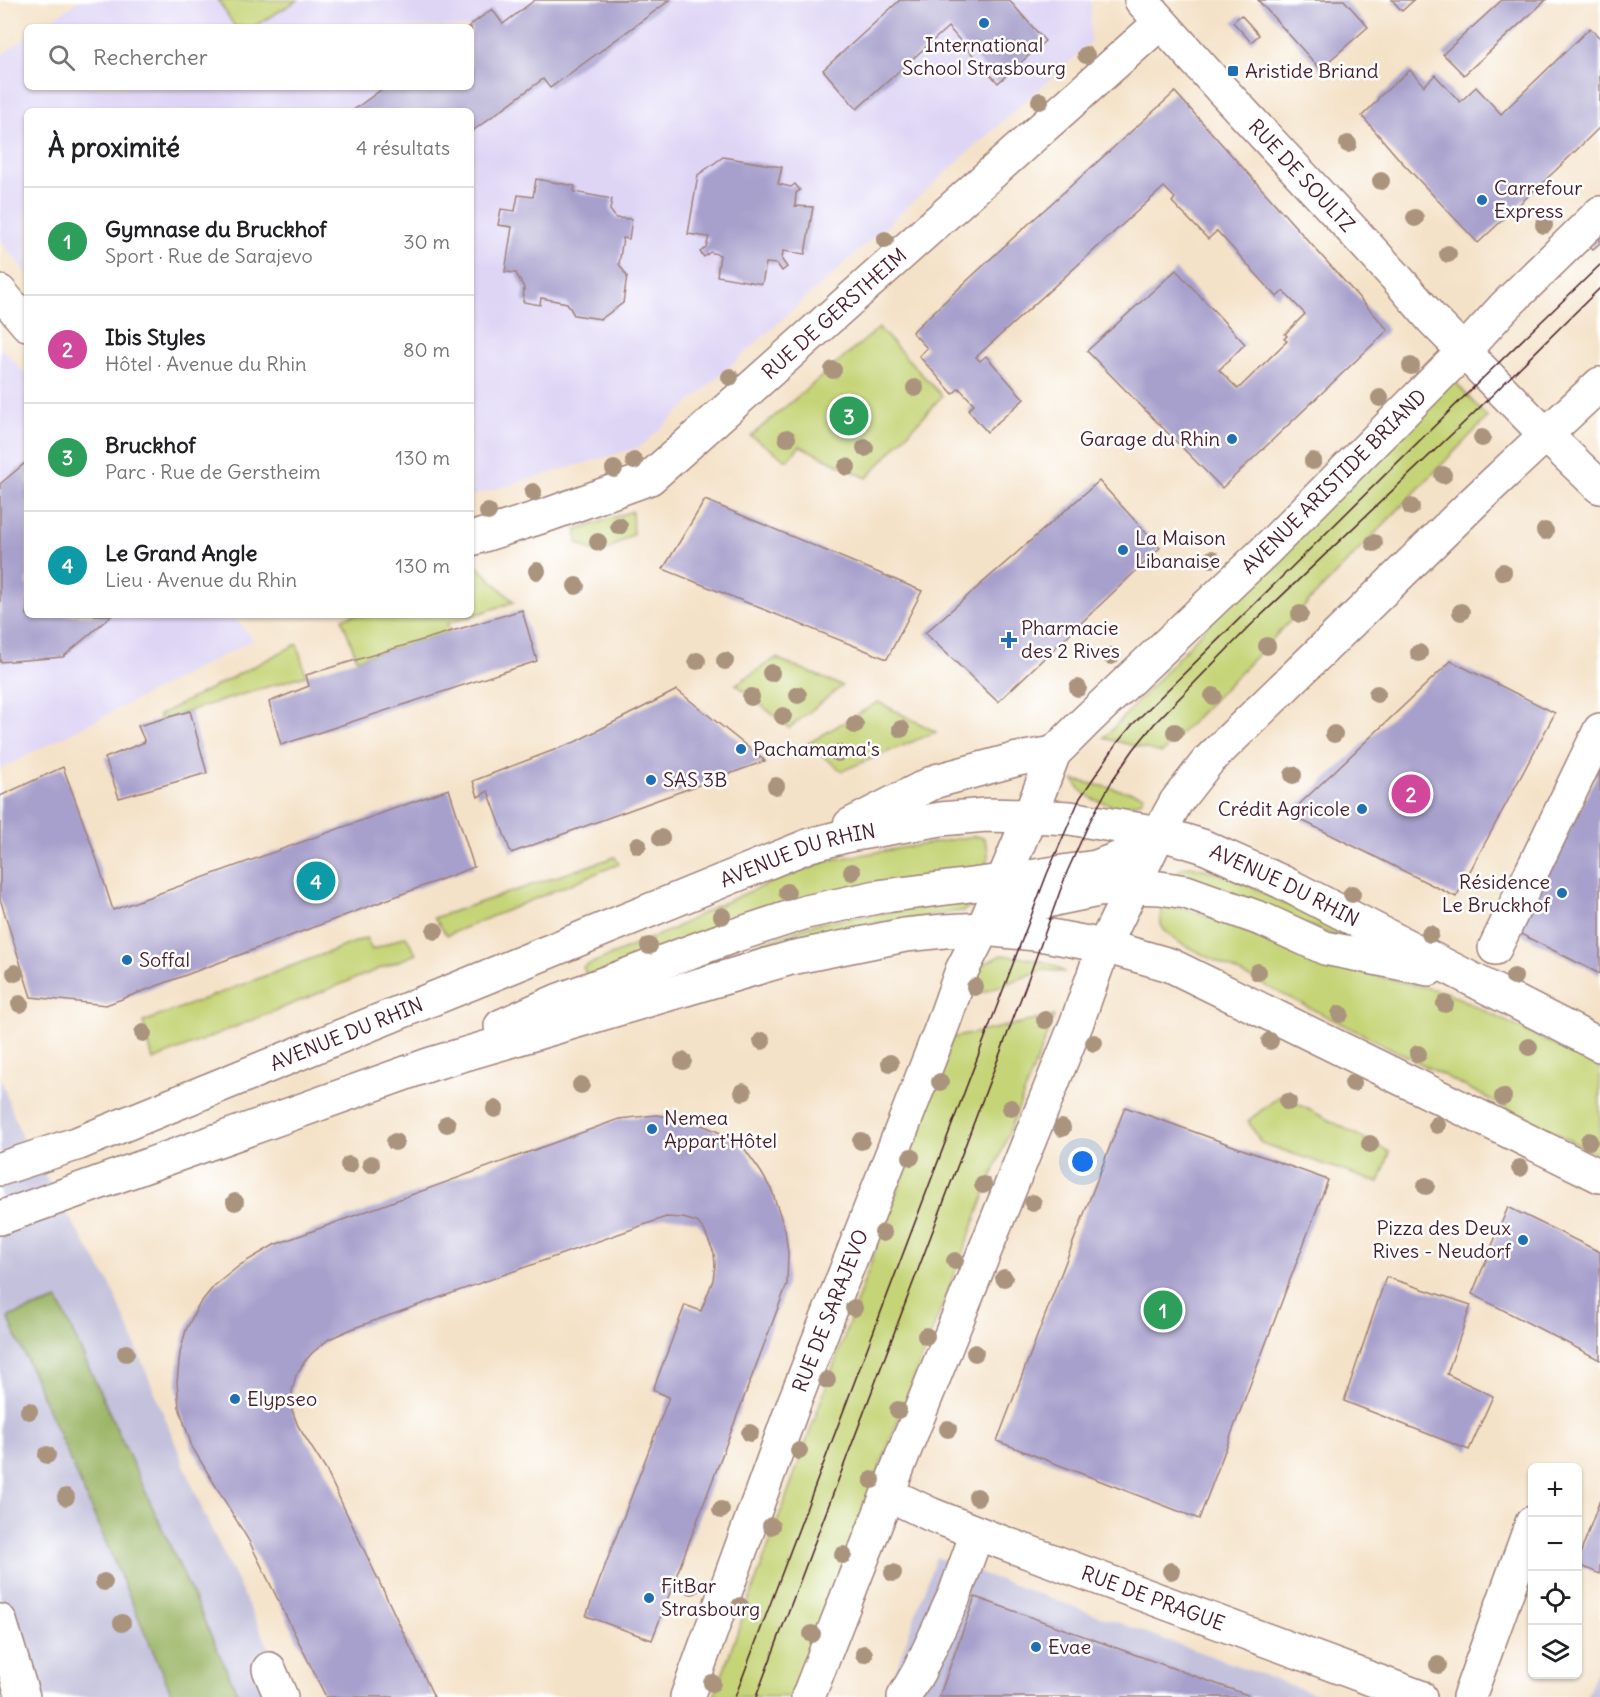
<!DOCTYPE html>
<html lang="fr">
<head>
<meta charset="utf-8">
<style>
  body { margin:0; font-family:Delius,sans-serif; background:#f6f6f6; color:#202124 }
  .controls { position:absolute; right:18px; bottom:18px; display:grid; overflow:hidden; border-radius:9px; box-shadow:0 2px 4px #0004 }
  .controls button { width:54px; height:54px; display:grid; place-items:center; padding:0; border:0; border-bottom:2px solid #e0e0e0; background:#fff; color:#202124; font:30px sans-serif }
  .you { position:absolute; left:1083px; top:1162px; width:21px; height:21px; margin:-15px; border:4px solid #fff; border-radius:50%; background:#1a73e8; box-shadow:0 0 0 9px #1a73e833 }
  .badge { display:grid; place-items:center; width:39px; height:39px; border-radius:50%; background:#1a73e8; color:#fff; font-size:20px; font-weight:700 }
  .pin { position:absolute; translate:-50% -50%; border:3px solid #fff; box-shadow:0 2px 6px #0006 }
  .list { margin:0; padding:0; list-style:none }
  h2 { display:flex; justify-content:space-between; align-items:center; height:78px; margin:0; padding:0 24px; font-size:26px }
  h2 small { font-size:20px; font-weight:400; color:#757577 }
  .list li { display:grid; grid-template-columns:39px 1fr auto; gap:18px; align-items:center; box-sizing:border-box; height:108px; padding:0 24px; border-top:2px solid #e0e0e0 }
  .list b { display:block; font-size:22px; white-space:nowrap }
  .list p { margin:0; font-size:20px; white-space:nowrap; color:#757577 }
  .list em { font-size:20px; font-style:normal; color:#757577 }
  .icon { flex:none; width:33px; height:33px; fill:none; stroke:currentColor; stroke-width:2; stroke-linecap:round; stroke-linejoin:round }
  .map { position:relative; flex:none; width:1600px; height:1697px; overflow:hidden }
  .search { position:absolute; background:#fff; box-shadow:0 2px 4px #0004; left:24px; top:24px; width:450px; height:66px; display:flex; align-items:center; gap:15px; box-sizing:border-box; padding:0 21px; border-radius:9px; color:#757577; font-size:22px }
  .panel { position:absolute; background:#fff; box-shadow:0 2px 4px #0004; left:24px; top:108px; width:450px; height:510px; border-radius:9px }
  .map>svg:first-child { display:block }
</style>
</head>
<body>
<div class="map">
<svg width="1600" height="1697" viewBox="0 0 1600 1697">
  <rect width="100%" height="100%" fill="#fff"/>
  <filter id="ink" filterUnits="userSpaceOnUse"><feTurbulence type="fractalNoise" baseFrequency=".0167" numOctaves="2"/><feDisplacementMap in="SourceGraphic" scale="12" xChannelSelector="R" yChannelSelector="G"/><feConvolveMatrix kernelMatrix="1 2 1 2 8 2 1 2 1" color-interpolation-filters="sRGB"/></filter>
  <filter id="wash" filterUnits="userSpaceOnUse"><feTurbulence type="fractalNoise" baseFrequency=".008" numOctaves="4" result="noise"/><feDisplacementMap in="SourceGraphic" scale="24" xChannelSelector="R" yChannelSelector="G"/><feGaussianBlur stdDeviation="1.35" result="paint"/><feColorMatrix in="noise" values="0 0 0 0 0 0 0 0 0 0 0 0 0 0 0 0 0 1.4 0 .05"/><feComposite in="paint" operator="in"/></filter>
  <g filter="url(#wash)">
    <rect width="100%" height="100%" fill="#f4e2c8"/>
    <g fill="#ded5f5">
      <path d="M80,0H1091L1090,43L640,447L471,496V111H27V273L0,240V56L27,37V87H471V27H41Z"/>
      <path d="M0,346L27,376V615H232L253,640L0,769Z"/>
    </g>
    <g fill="#c3c1db">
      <path d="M0,1077L22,1138L83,1240L110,1283L205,1516L293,1697H0Z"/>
      <path d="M936,1557L1324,1697H886Z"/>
      <path d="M1600,1663V1697H1586Z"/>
    </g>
    <g fill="#c5d476" stroke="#887a50" stroke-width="1.5">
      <path d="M218,0H298L253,27H235Z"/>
      <path d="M879,328L942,396L867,478L800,446L787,460L751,436Z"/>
      <path d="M1444,369L1487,418L1162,753L1104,738Z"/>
      <path d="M632,511L633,534L600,555L577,543V530Z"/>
      <path d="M476,565L514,602L447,624L450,632L357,659L342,619L353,615H471V567Z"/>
      <path d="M297,644L306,675L159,720V715Z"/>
      <path d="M776,658L842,686L789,728L736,684Z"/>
      <path d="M878,702L936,732L842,771L807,744Z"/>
      <path d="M1074,780L1144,795L1141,801L1120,808L1093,799L1080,790Z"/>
      <path d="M974,836L984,838C989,849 990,860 983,871L587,976L583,967L673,929L712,908L774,881L830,860Z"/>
      <path d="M615,857L619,864L447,935L434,918Z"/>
      <path d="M1191,866L1230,876L1355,938L1357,944L1181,877L1178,871L1185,867Z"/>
      <path d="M965,899L969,902V907L963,911L863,925L755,949L750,947L814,924Z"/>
      <path d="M1170,905L1212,917L1303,957L1325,964L1449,993L1600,1068V1156L1406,1056L1180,943C1167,932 1156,929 1162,910Z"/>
      <path d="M406,936L416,954L153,1060L143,1022L366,938L372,950Z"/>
      <path d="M1001,955C1023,958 1047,958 1064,972L1043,970L984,992H972L975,969Z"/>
      <path d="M1054,1016L791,1697H714L952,1038Z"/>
      <path d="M1281,1095L1390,1152L1379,1183L1261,1143L1248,1121Z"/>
    </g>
    <path fill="#9cb667" stroke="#736a49" stroke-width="1.5" d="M58,1300L239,1697H173L8,1317Z"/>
    <g id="blocks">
      <g fill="#a7a0cc">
        <path d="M535,0H670L550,88L543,79L471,132V111H352L385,87H471V27H468L492,9L503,24Z"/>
        <path d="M900,0H1009L1045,41L998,83L948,27L857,109L823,70Z"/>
        <path d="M1258,0H1344L1368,27L1320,69Z"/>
        <path d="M1392,0H1414L1402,11Z"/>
        <path d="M1502,0H1546L1464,75L1443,54Z"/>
        <path d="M1241,15L1259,35L1251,42L1233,22Z"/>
        <path d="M1590,28L1600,38V127L1555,171L1478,243L1399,159L1362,116L1376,102L1379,97L1410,70L1424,86L1435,75L1460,102L1476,87L1501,114Z"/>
        <path d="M1175,92L1388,330L1222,488L1087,351L1176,270L1245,344L1219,370L1238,389L1287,341L1284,339L1287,336L1285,334L1305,314L1283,291L1277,297L1217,231L1208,239L1172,202L1175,198L1164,187L976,357L980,361L986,356L1024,399L987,432L968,410L974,404L959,388L953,394L919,356L927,348L912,332L1013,238Z"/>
        <path d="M723,157L782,167L778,184L791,187L795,184L800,190L796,193L795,206L813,207L805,254L783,251L782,260L787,267L782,271L777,264L766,263L762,284L717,276L720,255L710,252L704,257L700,252L706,247L709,237L688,234L698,175Z"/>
        <path d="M536,179L575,186L574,192L612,199L610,210L616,218L632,219L629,239L623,238L619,264L627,276L623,303L601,319L574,315L567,303L541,298L540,305L523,302L524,288L516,273L505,272L512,227L498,225L501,209L515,211L518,195L533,197Z"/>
        <path d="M1600,229V243L1593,249L1586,242Z"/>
        <path d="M25,463L27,465V615H112L63,657L0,662V484Z"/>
        <path d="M1099,481L1160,548L998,702L925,633Z"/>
        <path d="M705,500L922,591L887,659L663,569Z"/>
        <path d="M522,610L537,661L281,745L269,702L309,686L306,675Z"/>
        <path d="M1451,661L1555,713L1456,897L1289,814Z"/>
        <path d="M677,690L765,761L511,853L488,791L478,797L473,781L575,742Z"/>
        <path d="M190,711L207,773L119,798L105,758L145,742L138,726Z"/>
        <path d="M1600,749V974L1507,927L1555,858L1597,775L1589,771Z"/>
        <path d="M63,767L97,860L113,910L449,789L474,867L106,1005L31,997L0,899V796Z"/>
        <path d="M1125,1107L1328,1180L1199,1519L997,1441Z"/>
        <path d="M656,1115L685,1119L707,1127L725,1135L744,1148L761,1172L772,1191L785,1230L788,1253L787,1284L652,1640L586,1616L669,1397L653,1390L685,1305L701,1311L713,1280L715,1265L714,1253L704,1230L697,1222L683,1218L666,1217L354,1328L329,1339L312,1353L305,1361L296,1375L292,1391V1410L298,1426L326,1470L434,1697H326L249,1541L192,1447L179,1407L177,1382L180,1353L186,1330L198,1306L214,1286L240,1265L274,1245L619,1119Z"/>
        <path d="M1508,1207L1600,1252V1360L1472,1294Z"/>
        <path d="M1386,1277L1471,1305L1447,1374L1493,1396L1469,1450L1344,1401Z"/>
        <path d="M1600,1500V1574L1578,1565V1560Z"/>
        <path d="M975,1597L1253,1697H939Z"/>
      </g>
    </g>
  </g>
  <g filter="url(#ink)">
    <use href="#blocks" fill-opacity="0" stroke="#9f807a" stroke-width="1.5"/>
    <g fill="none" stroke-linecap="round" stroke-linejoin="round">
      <defs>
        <g id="minor">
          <path id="s1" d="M1141,0L1222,90L1395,276L1432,319L1547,436L1600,487"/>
          <path d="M0,292L27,324"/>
          <path id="s2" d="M471,539L550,514L650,478L1160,23"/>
          <path d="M1495,948L1600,730"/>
          <path id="s3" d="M888,1494L930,1514L993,1539L1420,1697"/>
          <path d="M0,1621L23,1697"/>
          <path d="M269,1669L281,1697"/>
          <path id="s4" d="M687,1697L794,1403L943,1024L962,970L983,929"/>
          <path d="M808,1697L907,1444L1077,1022L1104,946"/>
          <path d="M904,1697L919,1671L955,1594L977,1533"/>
          <path d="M1469,1697L1532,1523"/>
        </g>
        <g id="major">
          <path d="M850,825L936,781L1018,759L1054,753"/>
          <path id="s5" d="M983,929L1030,816L1054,753L1086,721L1265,551L1464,351L1504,307L1600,213"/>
          <path d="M983,929L1010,914L1036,904L1059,898L1098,890L1132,887L1160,888L1186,892L1264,920L1325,948L1429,969"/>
          <path d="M1104,946L1159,833L1176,802L1208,761L1476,500L1600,384"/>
          <path d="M501,1026L557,1001L733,936L806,912L877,897L1002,881L1096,867L1119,858L1141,847L1159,833"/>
          <path id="s6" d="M0,1169L79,1143L810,845L849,835L941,819L986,815L1030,816L1070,818L1159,833L1202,846L1282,882L1600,1045"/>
          <path d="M0,1218L431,1064L791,958L905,935L944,931L983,929L1045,935L1104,946L1170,965L1600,1176"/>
        </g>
      </defs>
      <use href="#minor" stroke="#9f807a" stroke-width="36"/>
      <use href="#major" stroke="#9f807a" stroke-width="36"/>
      <use href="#minor" stroke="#fff" stroke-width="33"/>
      <use href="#major" stroke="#fff" stroke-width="33"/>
      <g stroke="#4a1f2b" stroke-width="1.5">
        <path d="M735,1697L1047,874L1080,798L1118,742L1133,724L1487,374L1600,265"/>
        <path d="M756,1697L1026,985L1067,872L1090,821L1113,779L1134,749L1155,723L1251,625L1473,414L1600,288"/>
      </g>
    </g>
    <g fill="#ab947e">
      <circle cx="1086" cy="55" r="9"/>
      <circle cx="1040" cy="101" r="9"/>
      <circle cx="1348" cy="144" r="9"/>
      <circle cx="1381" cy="181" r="9"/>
      <circle cx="1415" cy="218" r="9"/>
      <circle cx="1544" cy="225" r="9"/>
      <circle cx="885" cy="240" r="9"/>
      <circle cx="1448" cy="254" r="9"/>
      <circle cx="1411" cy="366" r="9"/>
      <circle cx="833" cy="370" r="9"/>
      <circle cx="730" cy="377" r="9"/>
      <circle cx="915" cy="388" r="9"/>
      <circle cx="1380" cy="398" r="9"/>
      <circle cx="787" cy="438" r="9"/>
      <circle cx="1482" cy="438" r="9"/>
      <circle cx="865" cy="448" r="9"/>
      <circle cx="634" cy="461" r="9"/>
      <circle cx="1313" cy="461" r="9"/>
      <circle cx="847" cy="467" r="9"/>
      <circle cx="614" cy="469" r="9"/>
      <circle cx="1443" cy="475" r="9"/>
      <circle cx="533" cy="492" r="9"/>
      <circle cx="1411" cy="507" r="9"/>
      <circle cx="488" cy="512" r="9"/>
      <circle cx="619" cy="526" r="9"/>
      <circle cx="1545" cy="531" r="9"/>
      <circle cx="598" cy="542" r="9"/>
      <circle cx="1374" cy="543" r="9"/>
      <circle cx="1212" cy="559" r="9"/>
      <circle cx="537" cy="571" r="9"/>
      <circle cx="1503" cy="572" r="9"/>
      <circle cx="576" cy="586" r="9"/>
      <circle cx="1461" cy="612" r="9"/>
      <circle cx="1300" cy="614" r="9"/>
      <circle cx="1267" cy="646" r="9"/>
      <circle cx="1419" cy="653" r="9"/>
      <circle cx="1111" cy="656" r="9"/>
      <circle cx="697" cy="661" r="9"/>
      <circle cx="725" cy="661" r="9"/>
      <circle cx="771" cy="673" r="9"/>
      <circle cx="1078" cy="688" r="9"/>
      <circle cx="1377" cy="694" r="9"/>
      <circle cx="798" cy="695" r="9"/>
      <circle cx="1213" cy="696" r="9"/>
      <circle cx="751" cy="697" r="9"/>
      <circle cx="783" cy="716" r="9"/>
      <circle cx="855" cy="725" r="9"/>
      <circle cx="901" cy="729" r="9"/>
      <circle cx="1175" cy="732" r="9"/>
      <circle cx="1334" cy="734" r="9"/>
      <circle cx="838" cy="753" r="9"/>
      <circle cx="1293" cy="775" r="9"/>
      <circle cx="776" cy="786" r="9"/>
      <circle cx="661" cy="838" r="9"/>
      <circle cx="638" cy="845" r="9"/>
      <circle cx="852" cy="872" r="9"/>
      <circle cx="787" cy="892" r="9"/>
      <circle cx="1352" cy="894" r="9"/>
      <circle cx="722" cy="916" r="9"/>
      <circle cx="435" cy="931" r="9"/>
      <circle cx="1430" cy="934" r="9"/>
      <circle cx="649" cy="946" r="9"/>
      <circle cx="1258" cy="972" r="9"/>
      <circle cx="15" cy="973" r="9"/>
      <circle cx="1514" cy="977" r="9"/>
      <circle cx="975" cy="987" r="9"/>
      <circle cx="20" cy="1004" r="9"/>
      <circle cx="1445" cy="1004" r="9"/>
      <circle cx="1340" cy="1014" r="9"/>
      <circle cx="1045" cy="1020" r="9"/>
      <circle cx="143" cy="1033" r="9"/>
      <circle cx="762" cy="1041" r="9"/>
      <circle cx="1270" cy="1041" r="9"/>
      <circle cx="1094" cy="1043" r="9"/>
      <circle cx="1529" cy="1047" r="9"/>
      <circle cx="1418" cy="1054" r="9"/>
      <circle cx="683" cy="1061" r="9"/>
      <circle cx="890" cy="1063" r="9"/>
      <circle cx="940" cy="1082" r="9"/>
      <circle cx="1353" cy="1083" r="9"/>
      <circle cx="581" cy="1085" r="9"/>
      <circle cx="743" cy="1092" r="9"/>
      <circle cx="1503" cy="1097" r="9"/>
      <circle cx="1288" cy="1102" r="9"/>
      <circle cx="1011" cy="1108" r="9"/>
      <circle cx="495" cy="1109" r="9"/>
      <circle cx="447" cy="1124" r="9"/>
      <circle cx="1437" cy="1125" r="9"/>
      <circle cx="1062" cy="1128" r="9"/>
      <circle cx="861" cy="1141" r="9"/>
      <circle cx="1589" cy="1141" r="9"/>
      <circle cx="395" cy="1142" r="9"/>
      <circle cx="1370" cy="1144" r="9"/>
      <circle cx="911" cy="1157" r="9"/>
      <circle cx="371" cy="1164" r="9"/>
      <circle cx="349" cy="1165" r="9"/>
      <circle cx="1520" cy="1168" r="9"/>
      <circle cx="983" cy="1185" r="9"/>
      <circle cx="1426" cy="1186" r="9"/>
      <circle cx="235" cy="1202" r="9"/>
      <circle cx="1033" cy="1203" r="9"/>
      <circle cx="883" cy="1233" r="9"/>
      <circle cx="955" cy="1261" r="9"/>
      <circle cx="1004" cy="1278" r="9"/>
      <circle cx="854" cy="1308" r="9"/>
      <circle cx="926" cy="1336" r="9"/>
      <circle cx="126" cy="1353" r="9"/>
      <circle cx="975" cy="1353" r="9"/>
      <circle cx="827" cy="1380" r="9"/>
      <circle cx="898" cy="1410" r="9"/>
      <circle cx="29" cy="1411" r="9"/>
      <circle cx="948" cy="1429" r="9"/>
      <circle cx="750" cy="1433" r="9"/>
      <circle cx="799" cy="1451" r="9"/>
      <circle cx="47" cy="1455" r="9"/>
      <circle cx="872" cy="1480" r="9"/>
      <circle cx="66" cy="1497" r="9"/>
      <circle cx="977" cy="1497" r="9"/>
      <circle cx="721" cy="1510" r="9"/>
      <circle cx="771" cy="1526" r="9"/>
      <circle cx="843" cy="1555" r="9"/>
      <circle cx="1171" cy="1571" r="9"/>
      <circle cx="893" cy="1573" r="9"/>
      <circle cx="104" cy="1582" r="9"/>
      <circle cx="692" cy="1586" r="9"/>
      <circle cx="740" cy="1606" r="9"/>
      <circle cx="122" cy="1623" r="9"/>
      <circle cx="812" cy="1634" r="9"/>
      <circle cx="864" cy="1654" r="9"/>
      <circle cx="1438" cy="1665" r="9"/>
      <circle cx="712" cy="1683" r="9"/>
    </g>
  </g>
  <g fill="#1f6fb2" stroke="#fff" stroke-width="2">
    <circle cx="984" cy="23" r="6"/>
    <rect x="1227" y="65" width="12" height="12" rx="3"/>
    <circle cx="1482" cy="200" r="6"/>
    <circle cx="1232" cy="439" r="6"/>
    <circle cx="1123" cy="550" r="6"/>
    <path d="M1006 631h6v6h6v6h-6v6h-6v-6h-6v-6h6z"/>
    <circle cx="741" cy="749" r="6"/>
    <circle cx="651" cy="780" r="6"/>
    <circle cx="1362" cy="809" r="6"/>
    <circle cx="1562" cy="893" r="6"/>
    <circle cx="127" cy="960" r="6"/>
    <circle cx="652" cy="1129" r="6"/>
    <circle cx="1523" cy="1240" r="6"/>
    <circle cx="235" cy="1399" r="6"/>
    <circle cx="649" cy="1598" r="6"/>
    <circle cx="1036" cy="1647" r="6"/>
  </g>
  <g text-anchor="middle" stroke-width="5" stroke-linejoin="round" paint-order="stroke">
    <g font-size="20" fill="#4a1f2b" stroke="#fff" text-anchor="start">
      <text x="984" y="52" text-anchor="middle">International<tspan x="984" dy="23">School Strasbourg</tspan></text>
      <text x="1245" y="78">Aristide Briand</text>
      <text x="1494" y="195">Carrefour<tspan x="1494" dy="23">Express</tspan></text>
      <text x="1220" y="446" text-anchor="end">Garage du Rhin</text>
      <text x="1135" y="545">La Maison<tspan x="1135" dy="23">Libanaise</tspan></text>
      <text x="1021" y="635">Pharmacie<tspan x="1021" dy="23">des 2 Rives</tspan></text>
      <text x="753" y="756">Pachamama's</text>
      <text x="663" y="787">SAS 3B</text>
      <text x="1350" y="816" text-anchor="end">Crédit Agricole</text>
      <text x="1550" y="889" text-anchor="end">Résidence<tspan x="1550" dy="23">Le Bruckhof</tspan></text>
      <text x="139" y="967">Soffal</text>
      <text x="664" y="1125">Nemea<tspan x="664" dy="23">Appart'Hôtel</tspan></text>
      <text x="1511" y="1235" text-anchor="end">Pizza des Deux<tspan x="1511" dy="23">Rives - Neudorf</tspan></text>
      <text x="247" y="1406">Elypseo</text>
      <text x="661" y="1593">FitBar<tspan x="661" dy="23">Strasbourg</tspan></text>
      <text x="1048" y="1654">Evae</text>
    </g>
    <g font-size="20" fill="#4a1f2b" stroke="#fff">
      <text dy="7" stroke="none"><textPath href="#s1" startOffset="238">RUE DE SOULTZ</textPath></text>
      <text dy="7" stroke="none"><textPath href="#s2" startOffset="436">RUE DE GERSTHEIM</textPath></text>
      <text dy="7" stroke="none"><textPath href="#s5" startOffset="580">AVENUE ARISTIDE BRIAND</textPath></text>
      <text dy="7" stroke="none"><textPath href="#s6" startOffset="858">AVENUE DU RHIN</textPath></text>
      <text dy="7" stroke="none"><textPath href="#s6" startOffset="1362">AVENUE DU RHIN</textPath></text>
      <text dy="7" stroke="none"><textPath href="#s6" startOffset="372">AVENUE DU RHIN</textPath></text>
      <text dy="7" stroke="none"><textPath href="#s4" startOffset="412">RUE DE SARAJEVO</textPath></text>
      <text dy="7" stroke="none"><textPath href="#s3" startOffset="285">RUE DE PRAGUE</textPath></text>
    </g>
  </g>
</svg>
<div class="controls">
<button>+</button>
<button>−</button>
<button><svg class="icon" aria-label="locate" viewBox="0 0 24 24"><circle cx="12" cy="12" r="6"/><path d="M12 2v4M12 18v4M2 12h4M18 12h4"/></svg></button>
<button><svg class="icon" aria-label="layers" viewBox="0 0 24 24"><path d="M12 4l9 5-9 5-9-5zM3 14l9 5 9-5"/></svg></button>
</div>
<div class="you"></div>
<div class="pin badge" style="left:1163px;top:1310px;background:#2e9e5b">1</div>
<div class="pin badge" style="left:1411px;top:794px;background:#d1479c">2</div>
<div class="pin badge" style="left:849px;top:416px;background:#2e9e5b">3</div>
<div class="pin badge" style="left:316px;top:881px;background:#0f9aa8">4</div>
<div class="search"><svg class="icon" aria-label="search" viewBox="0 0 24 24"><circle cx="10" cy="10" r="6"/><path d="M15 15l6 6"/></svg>Rechercher</div>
<section class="panel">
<h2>À proximité<small>4 résultats</small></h2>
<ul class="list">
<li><span class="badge" style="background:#2e9e5b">1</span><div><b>Gymnase du Bruckhof</b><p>Sport · Rue de Sarajevo</p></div><em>30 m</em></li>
<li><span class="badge" style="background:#d1479c">2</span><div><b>Ibis Styles</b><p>Hôtel · Avenue du Rhin</p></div><em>80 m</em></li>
<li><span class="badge" style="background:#2e9e5b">3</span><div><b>Bruckhof</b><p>Parc · Rue de Gerstheim</p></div><em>130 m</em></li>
<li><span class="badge" style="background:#0f9aa8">4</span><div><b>Le Grand Angle</b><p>Lieu · Avenue du Rhin</p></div><em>130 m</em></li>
</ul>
</section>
</div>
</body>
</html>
